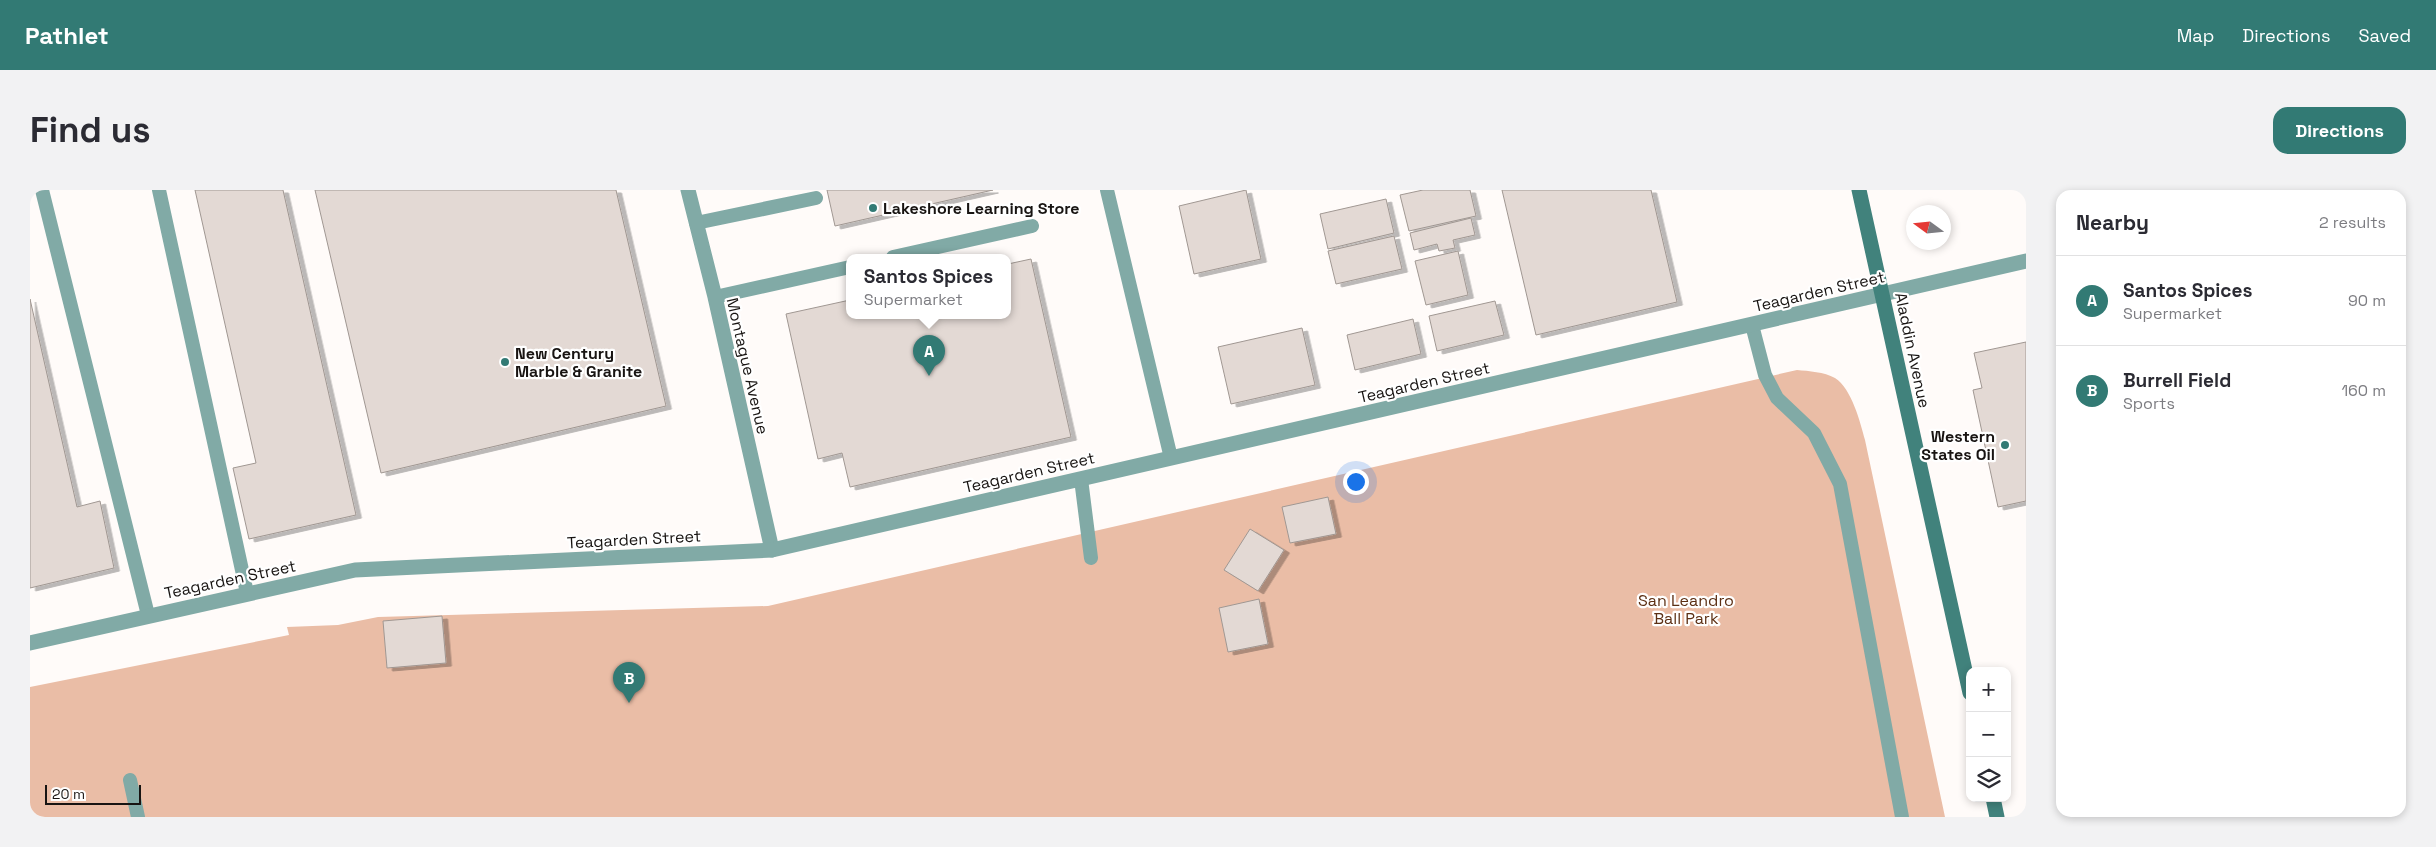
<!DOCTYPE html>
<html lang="en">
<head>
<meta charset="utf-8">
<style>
  body { margin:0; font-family:"Space Grotesk",sans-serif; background:#f2f2f3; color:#2b2b33 }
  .controls { position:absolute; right:15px; bottom:15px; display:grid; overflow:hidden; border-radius:10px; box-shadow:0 2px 8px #0003 }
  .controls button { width:45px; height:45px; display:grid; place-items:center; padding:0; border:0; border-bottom:1px solid #e1e1e2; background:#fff; color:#2b2b33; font:25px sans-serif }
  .compass { position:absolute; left:1876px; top:15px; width:45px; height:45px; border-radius:50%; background:#fff; box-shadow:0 2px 8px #0003; rotate:285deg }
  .scale { position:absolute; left:15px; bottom:12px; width:96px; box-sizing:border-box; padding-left:5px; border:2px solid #181412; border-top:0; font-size:14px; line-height:18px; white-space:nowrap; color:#181412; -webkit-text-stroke:4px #fff; paint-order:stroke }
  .you { position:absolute; left:1325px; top:291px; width:18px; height:18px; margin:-12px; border:4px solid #fff; border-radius:50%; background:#1a73e8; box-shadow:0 0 0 8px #1a73e833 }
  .badge { display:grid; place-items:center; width:32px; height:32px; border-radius:50%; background:#327a74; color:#fff; font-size:16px; font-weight:700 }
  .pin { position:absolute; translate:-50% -41px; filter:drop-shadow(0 1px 2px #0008) }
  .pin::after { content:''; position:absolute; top:26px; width:18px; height:15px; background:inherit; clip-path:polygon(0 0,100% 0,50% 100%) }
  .popup { position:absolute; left:816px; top:64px; width:165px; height:65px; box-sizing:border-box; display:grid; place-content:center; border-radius:10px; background:#fff; filter:drop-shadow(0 1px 4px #0005); font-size:16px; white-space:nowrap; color:#7c7c81 }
  .popup b { font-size:19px; color:#2b2b33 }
  .popup::after { content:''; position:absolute; left:50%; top:100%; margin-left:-10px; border:10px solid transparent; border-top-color:#fff }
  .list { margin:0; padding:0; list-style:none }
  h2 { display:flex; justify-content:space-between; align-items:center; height:65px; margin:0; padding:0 20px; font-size:21px }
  h2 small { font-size:16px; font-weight:400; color:#7c7c81 }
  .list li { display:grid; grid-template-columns:32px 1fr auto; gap:15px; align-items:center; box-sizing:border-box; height:90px; padding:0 20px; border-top:1px solid #e1e1e2 }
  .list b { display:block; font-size:19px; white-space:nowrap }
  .list p { margin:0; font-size:16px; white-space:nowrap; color:#7c7c81 }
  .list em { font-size:16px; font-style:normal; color:#7c7c81 }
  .icon { flex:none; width:28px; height:28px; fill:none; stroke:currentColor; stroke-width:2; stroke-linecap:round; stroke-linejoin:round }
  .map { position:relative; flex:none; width:1996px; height:627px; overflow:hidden; border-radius:15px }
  header { display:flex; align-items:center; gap:30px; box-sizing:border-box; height:70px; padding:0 25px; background:#327a74; color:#fff }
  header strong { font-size:24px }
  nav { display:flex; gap:28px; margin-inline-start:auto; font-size:18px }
  .intro { display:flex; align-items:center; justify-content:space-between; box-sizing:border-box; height:120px; padding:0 30px }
  h1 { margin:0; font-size:35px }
  .button { padding:12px 22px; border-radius:15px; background:#327a74; color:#fff; font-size:18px; font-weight:700 }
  main { display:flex; gap:30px; padding:0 30px }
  aside { flex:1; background:#fff; border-radius:15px; box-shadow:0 2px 8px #0003 }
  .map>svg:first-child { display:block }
</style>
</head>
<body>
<header>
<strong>Pathlet</strong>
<nav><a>Map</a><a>Directions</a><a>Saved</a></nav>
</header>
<div class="intro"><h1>Find us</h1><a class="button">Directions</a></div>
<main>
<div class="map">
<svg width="1996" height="627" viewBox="0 0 1996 627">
  <defs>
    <filter id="shadow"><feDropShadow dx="5.5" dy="3" stdDeviation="0" flood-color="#0004"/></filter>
  </defs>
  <rect width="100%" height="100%" fill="#fffbf9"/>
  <path fill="#eabda6" d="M1767,180C1779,181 1794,182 1805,188C1822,199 1830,232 1835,250L1915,627H0V497L259,445L257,437L308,435L348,427L738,416Z"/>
  <g fill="#e3d9d4" stroke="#a09792" filter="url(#shadow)">
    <path d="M165,0H253L326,325L219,349L203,278L226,273Z"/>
    <path d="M285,0H586L636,216L351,283Z"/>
    <path d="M797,0H963L805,36Z"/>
    <path d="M1216,0L1231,69L1164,84L1149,16Z"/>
    <path d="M1393,0H1440L1446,26L1379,41L1370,5Z"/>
    <path d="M1472,0H1621L1647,112L1506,145Z"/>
    <path d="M1356,9L1364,43L1298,59L1290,24Z"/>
    <path d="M1441,28L1445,45L1423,50L1425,58L1409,61L1407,54L1384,60L1380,43Z"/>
    <path d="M1364,46L1372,79L1306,94L1298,61Z"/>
    <path d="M1428,61L1438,105L1396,115L1385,71Z"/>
    <path d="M1001,69L1041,247L820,297L812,263L788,269L756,124L820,110V125H978V74Z"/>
    <path d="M0,109L47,317L70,311L84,378L0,398Z"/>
    <path d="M1465,111L1474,145L1407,161L1399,126Z"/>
    <path d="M1383,129L1391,164L1325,180L1317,145Z"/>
    <path d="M1272,138L1285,195L1201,214L1188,157Z"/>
    <path d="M1996,152V311L1968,317L1943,200L1952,198L1944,163Z"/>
    <path d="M1298,307L1306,344L1260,353L1252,317Z"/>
    <path d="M1220,339L1254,360L1228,401L1194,380Z"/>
    <path d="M1229,409L1238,454L1198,462L1189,418Z"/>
    <path d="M412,426L416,473L357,478L353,431Z"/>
  </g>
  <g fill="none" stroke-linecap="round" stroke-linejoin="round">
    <g stroke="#81aaa6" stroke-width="14">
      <path d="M12,0L118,425"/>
      <path d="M129,0L217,403"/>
      <path d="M1077,0L1141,268"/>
      <path d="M666,33L786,8"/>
      <path d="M863,67L1002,36"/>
      <path d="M685,107L820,77"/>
      <path d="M1722,135L1735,185L1747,208L1784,243L1810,294L1872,627"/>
      <path d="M1051,289L1061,368"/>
      <path d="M100,590L108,627"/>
    </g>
    <g stroke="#81aaa6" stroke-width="15">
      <path d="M658,0L685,107L742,360"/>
      <path d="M0,453L325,380L742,360L1996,71"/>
    </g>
    <g stroke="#41827c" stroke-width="15">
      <path d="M1829,0L1940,503"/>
      <path d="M1963,608L1967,627"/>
    </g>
  </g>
  <g fill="#327a74" stroke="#fff" stroke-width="2">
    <circle cx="843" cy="18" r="5"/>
    <circle cx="475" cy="172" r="5"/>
    <circle cx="1975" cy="255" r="5"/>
  </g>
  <g text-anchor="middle" stroke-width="4.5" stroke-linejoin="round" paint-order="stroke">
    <g font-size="16" font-weight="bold" fill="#181412" stroke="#fff" text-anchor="start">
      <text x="853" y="24">Lakeshore Learning Store</text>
      <text x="485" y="169">New Century<tspan x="485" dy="18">Marble &amp; Granite</tspan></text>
      <text x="1965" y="252" text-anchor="end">Western<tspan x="1965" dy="18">States Oil</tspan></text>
    </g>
    <g font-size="16" fill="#181412" stroke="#fff">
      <text transform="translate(1789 101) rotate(-13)" y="6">Teagarden Street</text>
      <text transform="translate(1883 160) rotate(78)" y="6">Aladdin Avenue</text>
      <text transform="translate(718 176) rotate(77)" y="6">Montague Avenue</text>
      <text transform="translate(1394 192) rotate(-13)" y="6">Teagarden Street</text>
      <text transform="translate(999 282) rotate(-13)" y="6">Teagarden Street</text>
      <text transform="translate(604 349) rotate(-3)" y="6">Teagarden Street</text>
      <text transform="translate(200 389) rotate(-12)" y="6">Teagarden Street</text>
    </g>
    <g font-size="16" fill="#5c2f13" stroke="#fff">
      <text x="1656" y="416">San Leandro<tspan x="1656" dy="18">Ball Park</tspan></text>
    </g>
  </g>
</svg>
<div class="controls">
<button>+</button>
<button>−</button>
<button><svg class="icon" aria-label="layers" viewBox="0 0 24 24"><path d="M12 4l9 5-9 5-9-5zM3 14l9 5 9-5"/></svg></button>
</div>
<svg class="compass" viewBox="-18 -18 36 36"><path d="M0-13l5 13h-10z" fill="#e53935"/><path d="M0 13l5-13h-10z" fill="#7c7c81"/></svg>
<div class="scale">20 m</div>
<div class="you"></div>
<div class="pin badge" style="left:899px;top:186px">A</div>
<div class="popup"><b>Santos Spices</b>Supermarket</div>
<div class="pin badge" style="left:599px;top:513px">B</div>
</div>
<aside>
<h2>Nearby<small>2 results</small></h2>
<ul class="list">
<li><span class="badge">A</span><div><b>Santos Spices</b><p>Supermarket</p></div><em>90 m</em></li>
<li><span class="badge">B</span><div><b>Burrell Field</b><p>Sports</p></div><em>160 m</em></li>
</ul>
</aside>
</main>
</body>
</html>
